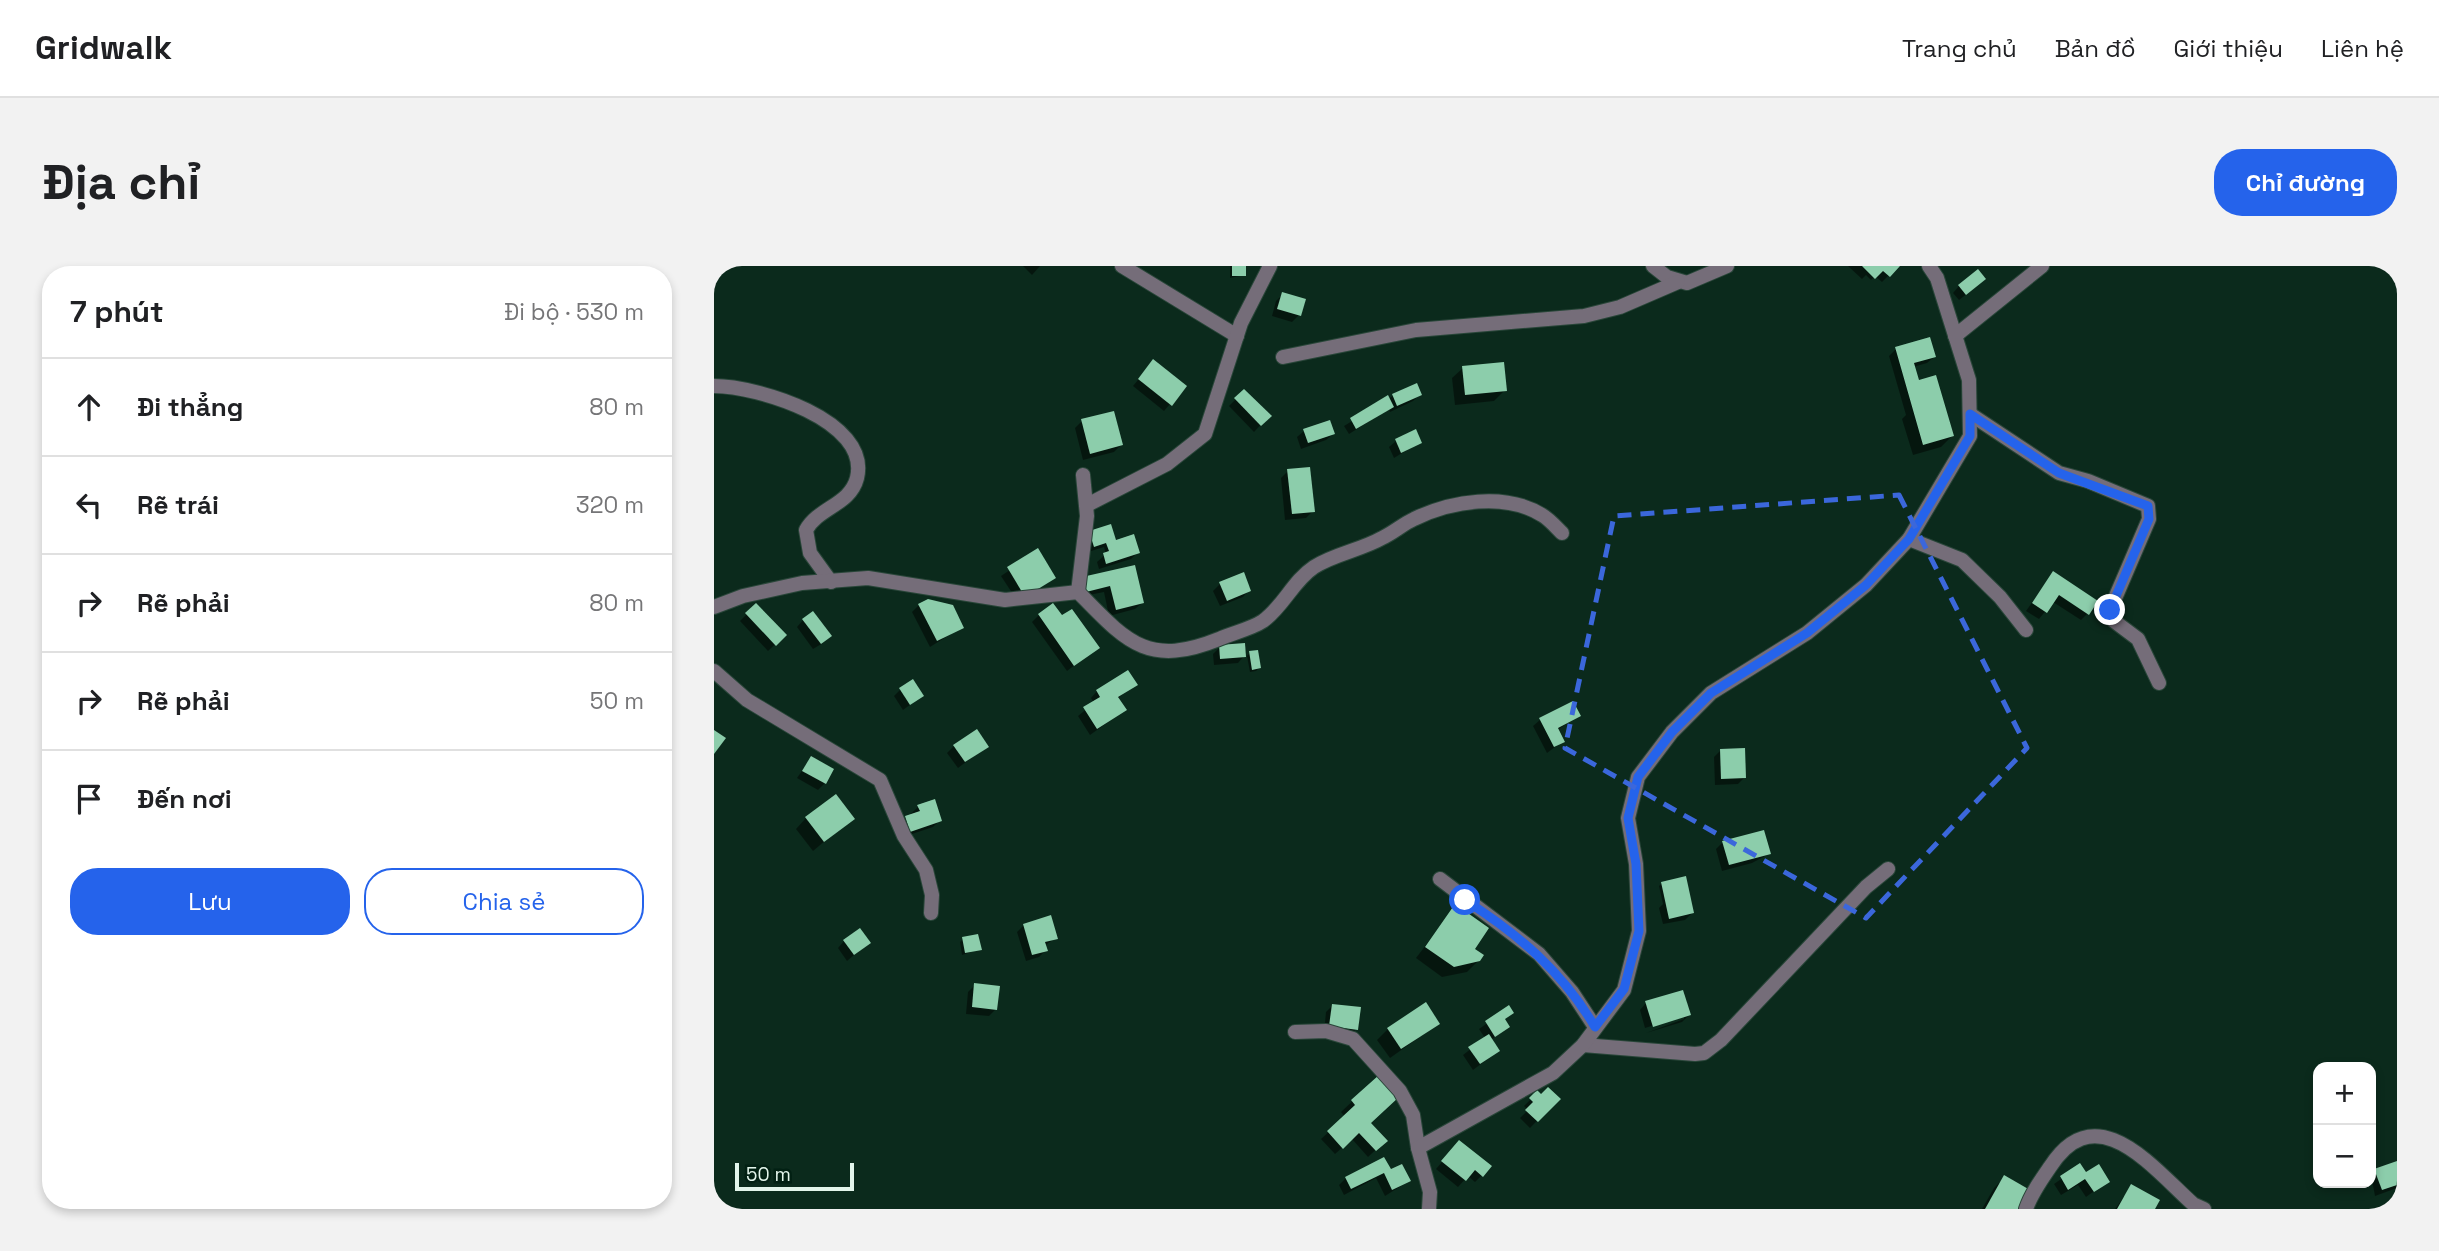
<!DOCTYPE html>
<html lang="vi">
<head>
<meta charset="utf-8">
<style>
  body { margin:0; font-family:"Space Grotesk",sans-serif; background:#f2f2f2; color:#202124 }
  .controls { position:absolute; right:21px; bottom:21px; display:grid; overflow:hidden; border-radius:14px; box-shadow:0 4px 10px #0003 }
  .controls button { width:63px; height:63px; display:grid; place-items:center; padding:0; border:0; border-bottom:2px solid #e0e0e0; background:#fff; color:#202124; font:35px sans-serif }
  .scale { position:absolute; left:21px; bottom:18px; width:119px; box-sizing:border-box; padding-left:7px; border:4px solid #e3f5eb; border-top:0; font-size:19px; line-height:24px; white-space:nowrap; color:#e3f5eb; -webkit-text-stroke:5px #022013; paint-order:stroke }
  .stop { position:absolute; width:21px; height:21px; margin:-16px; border:5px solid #2563eb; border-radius:50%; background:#fff }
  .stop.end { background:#2563eb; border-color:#fff; box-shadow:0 2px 7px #0008 }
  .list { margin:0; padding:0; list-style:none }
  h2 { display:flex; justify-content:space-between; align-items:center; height:91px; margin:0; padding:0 28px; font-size:30px }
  h2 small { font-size:23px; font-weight:400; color:#757577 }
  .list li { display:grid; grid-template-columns:46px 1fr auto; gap:21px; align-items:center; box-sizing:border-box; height:98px; padding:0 28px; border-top:2px solid #e0e0e0 }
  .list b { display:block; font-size:26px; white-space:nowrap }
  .list em { font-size:23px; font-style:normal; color:#757577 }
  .actions { display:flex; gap:14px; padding:21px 28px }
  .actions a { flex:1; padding:16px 0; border:2px solid #2563eb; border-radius:28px; text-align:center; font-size:24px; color:#2563eb }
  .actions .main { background:#2563eb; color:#fff }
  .icon { flex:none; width:38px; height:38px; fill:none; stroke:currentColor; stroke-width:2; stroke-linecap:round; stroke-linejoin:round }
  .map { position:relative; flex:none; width:1683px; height:943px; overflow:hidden; border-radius:28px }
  header { display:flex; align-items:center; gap:42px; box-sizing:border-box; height:98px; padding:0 35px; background:#fff; border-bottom:2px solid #e0e0e0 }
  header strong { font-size:33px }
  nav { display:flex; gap:38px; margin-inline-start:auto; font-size:24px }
  .intro { display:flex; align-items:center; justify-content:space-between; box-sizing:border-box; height:168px; padding:0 42px }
  h1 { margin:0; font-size:49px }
  .button { padding:18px 32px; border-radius:28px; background:#2563eb; color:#fff; font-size:24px; font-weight:700 }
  main { display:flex; gap:42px; padding:0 42px }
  aside { flex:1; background:#fff; border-radius:28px; box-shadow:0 4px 10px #0003 }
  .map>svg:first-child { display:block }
</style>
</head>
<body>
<header>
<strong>Gridwalk</strong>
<nav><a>Trang chủ</a><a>Bản đồ</a><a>Giới thiệu</a><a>Liên hệ</a></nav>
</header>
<div class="intro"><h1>Địa chỉ</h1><a class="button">Chỉ đường</a></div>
<main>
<aside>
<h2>7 phút<small>Đi bộ · 530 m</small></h2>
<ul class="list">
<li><svg class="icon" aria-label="ahead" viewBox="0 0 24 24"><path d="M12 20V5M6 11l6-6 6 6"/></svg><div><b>Đi thẳng</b></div><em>80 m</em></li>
<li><svg class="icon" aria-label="left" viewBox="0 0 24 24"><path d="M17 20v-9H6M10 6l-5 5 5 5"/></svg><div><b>Rẽ trái</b></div><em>320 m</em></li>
<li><svg class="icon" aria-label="right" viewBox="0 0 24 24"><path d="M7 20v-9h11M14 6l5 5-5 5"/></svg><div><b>Rẽ phải</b></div><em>80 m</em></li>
<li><svg class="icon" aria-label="right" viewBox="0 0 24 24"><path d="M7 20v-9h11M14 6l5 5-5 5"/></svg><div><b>Rẽ phải</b></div><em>50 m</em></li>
<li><svg class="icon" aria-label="arrive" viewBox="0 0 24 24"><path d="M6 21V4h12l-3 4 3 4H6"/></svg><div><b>Đến nơi</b></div></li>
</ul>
<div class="actions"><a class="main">Lưu</a><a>Chia sẻ</a></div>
</aside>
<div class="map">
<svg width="1683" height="943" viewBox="0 0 1683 943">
  <rect width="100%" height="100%" fill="#0b2a1c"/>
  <g fill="#0007">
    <path d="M309,0H326L318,9Z"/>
    <path d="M516,0H530V9L516,12Z"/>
    <path d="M1134,0H1184L1168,16L1161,10L1157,14L1152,9L1148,13Z"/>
    <path d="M1245,20H1263L1245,34L1239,27Z"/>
    <path d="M569,28L585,49L578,56L558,50L562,35Z"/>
    <path d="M1182,83L1220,91L1213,97L1199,101L1203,117L1238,170L1227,181L1199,189L1188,153L1192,149L1175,90Z"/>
    <path d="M749,102L791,124L780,135L741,139L738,112Z"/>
    <path d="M433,103L456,138L450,145L419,120Z"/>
    <path d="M530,125L555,150L540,166L515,140Z"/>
    <path d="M706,128L699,135L676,146L675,143L635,168L630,160L679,130Z"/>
    <path d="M368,155L407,179L400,186L369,194L361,162Z"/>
    <path d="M590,165L619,168L612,174L587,183L583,171Z"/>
    <path d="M682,175L706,176L680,192L675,181Z"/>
    <path d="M574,205L599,245L592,252L571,254L567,212Z"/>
    <path d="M376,266L401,276L424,286L417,293L385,303L383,296L392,288L390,281L374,286Z"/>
    <path d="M324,285L340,312L304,336L287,310Z"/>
    <path d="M419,301L428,337L421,343L395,350L390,326L365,331L362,319Z"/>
    <path d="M1339,307L1374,347L1367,354L1339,336L1325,353L1312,345Z"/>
    <path d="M506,318L535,324L529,331L506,340L499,325Z"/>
    <path d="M42,339L71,369L54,385L26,355Z"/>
    <path d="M205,339L248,361L216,381L198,346Z"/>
    <path d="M325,349L348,352L383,382L353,405L318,356Z"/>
    <path d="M89,354L109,377L99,383L83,361Z"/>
    <path d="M506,381L530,390L524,397L500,399L499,388Z"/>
    <path d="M536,387L545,402L542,405L536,406L533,390Z"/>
    <path d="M421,418L403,433L411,444L376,469L364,450L380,437L377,432L383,425Z"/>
    <path d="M187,423L208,430L189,444L180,430Z"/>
    <path d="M865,450L843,464L849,475L833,487L819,460L826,454Z"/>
    <path d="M240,480H273L244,502L233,487Z"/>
    <path d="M1007,484L1031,511L1024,518L1001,519L1000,491Z"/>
    <path d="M97,492L111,517L104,524L83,512Z"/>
    <path d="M204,541L226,554L219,561L189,571L185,559Z"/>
    <path d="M92,552H138L99,585L82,563Z"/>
    <path d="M1009,576L1055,588L1038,597L1008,605L1002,583Z"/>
    <path d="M948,617L978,647L971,654L949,658L945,642L949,638L945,620Z"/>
    <path d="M741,641L765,694L753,706L728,711L702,692Z"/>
    <path d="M310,659L342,672L330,680L332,684L325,691L312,695L303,666Z"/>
    <path d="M249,673L266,683L248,689L246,676Z"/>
    <path d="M130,675L154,677L133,695L124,682Z"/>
    <path d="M261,719L282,743L275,750L252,748L254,726Z"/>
    <path d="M932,737L975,749L968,756L932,767L970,753V750L931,762L926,744Z"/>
    <path d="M619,739L642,763L635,770L610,767L612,746Z"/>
    <path d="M795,742L790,754L794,760L777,774L784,785L759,804L749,789L771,772L765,763Z"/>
    <path d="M724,758L676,792L663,774L674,763Z"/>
    <path d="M664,811L655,857L671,875L654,891L638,873L621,888L607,873L631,851L627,846Z"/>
    <path d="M823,827L844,833L816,862L806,852L814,844L810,840Z"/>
    <path d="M739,883L768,909L761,916L754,910L744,921L722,903Z"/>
    <path d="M1683,897V922L1661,930L1657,909Z"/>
    <path d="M1366,900L1372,909L1394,915L1372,931L1364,919L1347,929L1340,918Z"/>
    <path d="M676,906L695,915L671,930L662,912L630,929L625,919L632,912Z"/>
    <path d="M1291,911L1302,943H1268L1280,922Z"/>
    <path d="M1418,920L1439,943H1401Z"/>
  </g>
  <g fill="#8ccdab">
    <rect x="518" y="0" width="14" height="10"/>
    <path d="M1148,0H1186L1176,11L1169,5L1161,13Z"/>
    <path d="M1264,3L1272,13L1252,29L1244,19Z"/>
    <path d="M568,26L592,33L587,50L563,43Z"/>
    <path d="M1216,71L1222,91L1200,97L1205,114L1222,109L1240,170L1209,179L1181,81Z"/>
    <path d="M439,93L473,120L458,140L424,113Z"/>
    <path d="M790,96L793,125L751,129L748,100Z"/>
    <path d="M703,117L708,129L683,140L678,128Z"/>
    <path d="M530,123L558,150L547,160L520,132Z"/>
    <path d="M674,129L680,141L642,163L636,152Z"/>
    <path d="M400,145L409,179L376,188L367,153Z"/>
    <path d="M616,154L621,168L594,177L589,163Z"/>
    <path d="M702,163L708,177L687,187L681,173Z"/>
    <path d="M596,201L601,246L578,248L573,203Z"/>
    <path d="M397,258L402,274L420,268L426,287L392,298L389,287L395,285L392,277L380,281L375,265Z"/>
    <path d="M324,282L342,312L311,331L293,301Z"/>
    <path d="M421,299L430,337L402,344L396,320L372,326L368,311Z"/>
    <path d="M1339,305L1384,335L1375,349L1345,329L1333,347L1318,337Z"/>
    <path d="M530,306L537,325L513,335L505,316Z"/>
    <path d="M214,333L239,339L250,362L223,375L204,338Z"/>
    <path d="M42,337L73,369L62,380L31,347Z"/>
    <path d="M339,337L348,349L358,343L386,382L360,400L324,348Z"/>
    <path d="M99,345L118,370L107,378L88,353Z"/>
    <path d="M531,377L532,391L506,393L505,379Z"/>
    <path d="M544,384L547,402L538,404L535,385Z"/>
    <path d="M414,404L424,419L404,431L413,444L383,463L369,441L386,431L382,424Z"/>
    <path d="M199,413L210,430L196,439L185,422Z"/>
    <path d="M859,435L867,450L844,462L851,476L840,481L825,452Z"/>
    <path d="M263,463L275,481L251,496L239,479Z"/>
    <path d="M0,464L12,472L0,488Z"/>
    <path d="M1031,482L1032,512L1007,513L1006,483Z"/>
    <path d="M97,490L120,503L112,518L88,505Z"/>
    <path d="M122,528L141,553L110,576L91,551Z"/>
    <path d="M221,533L228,555L196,566L191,550L206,545L203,539Z"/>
    <path d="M1050,564L1057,588L1015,599L1008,575Z"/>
    <path d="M972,610L980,647L955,653L947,616Z"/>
    <path d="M741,638L775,662L761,683L770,689L766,695L740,701L711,681Z"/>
    <path d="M337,649L344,673L331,676L334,685L318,689L309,658Z"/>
    <path d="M146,662L157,677L140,689L129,674Z"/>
    <path d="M264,668L268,684L251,687L248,671Z"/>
    <path d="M260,717L286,720L283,744L258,741Z"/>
    <path d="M969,724L977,749L939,761L931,735Z"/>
    <path d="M712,736L726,758L687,783L673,762Z"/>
    <path d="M618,738L647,741L644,764L615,760Z"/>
    <path d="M795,739L800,747L791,753L796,761L781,771L771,755Z"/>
    <path d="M775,768L786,785L766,798L754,781Z"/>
    <path d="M665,809L685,831L657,857L674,875L662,885L645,867L629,883L613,865L641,839L637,834Z"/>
    <path d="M834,821L847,833L824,856L811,844L819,836L815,832L823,824L827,828Z"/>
    <path d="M745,874L778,900L769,911L761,904L752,915L727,895Z"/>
    <path d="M670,891L677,903L688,898L697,915L678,924L670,907L637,923L631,911Z"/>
    <path d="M1683,895V919L1668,924L1660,903Z"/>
    <path d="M1366,897L1372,906L1385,898L1396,916L1380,926L1371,913L1354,924L1346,910Z"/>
    <path d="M1290,909L1316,924L1304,943H1271Z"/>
    <path d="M1417,918L1446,934L1441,943H1403Z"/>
  </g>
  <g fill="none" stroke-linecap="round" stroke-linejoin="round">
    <defs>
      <g id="street">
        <path d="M408,0L523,70"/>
        <path d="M939,0L953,11L973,17L1013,0"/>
        <path d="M1241,70L1328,0"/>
        <path d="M569,91L702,64L870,50L906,41L964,16"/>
        <path d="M0,120C43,120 157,154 143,212C136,239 105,241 92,264L96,287L117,316"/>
        <path d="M1256,148L1345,207L1374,215L1434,240L1435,253L1396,344L1400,355L1424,373L1445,417"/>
        <path d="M373,239L453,198L491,168L527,57L556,0"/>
        <path d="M1195,273L1248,294L1286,331L1312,364"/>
        <path d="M364,326L373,250L369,209"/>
        <path d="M0,341L29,330L88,317L154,312L291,334L364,326C412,375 433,402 505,373C518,367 537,363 549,355C569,341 579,315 600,301C620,288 647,284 668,272C679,267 689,258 700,253C737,235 791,226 828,249C835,253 842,261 848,267"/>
        <path d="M0,405L33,434L166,514L190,570L212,604L218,629L217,647"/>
        <path d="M726,613L825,688L858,726L881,761"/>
        <path d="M581,766L612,765L639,773L686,825L699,849L704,882"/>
        <path d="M869,779L981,788L990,787L1007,774L1152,621L1174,603"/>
        <path d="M715,943L716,926L704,882L839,807L869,779L910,724L925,665L922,598L914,552L924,511L958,466L997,427L1093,367L1152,319L1195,273L1256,170L1255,114L1223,12L1215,0"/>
        <path d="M1312,943C1317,928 1327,914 1336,901C1382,829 1438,901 1479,938L1490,943"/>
      </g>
    </defs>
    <use href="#street" stroke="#294639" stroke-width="16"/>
    <use href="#street" stroke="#756d79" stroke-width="14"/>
  </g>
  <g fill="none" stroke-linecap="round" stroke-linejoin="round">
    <path stroke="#2563eb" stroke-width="9" d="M751,634C805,669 848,705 881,761L910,723L925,665L922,598L914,552L924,511L958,466L997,427L1093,367L1152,319L1195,273L1256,170V148L1345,207L1434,240L1435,253L1396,344"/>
  </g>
  <path fill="none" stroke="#3b67db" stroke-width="5" stroke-dasharray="14 9" stroke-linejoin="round" d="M1185,229L1313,482L1152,652L851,482L900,250Z"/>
</svg>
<div class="controls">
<button>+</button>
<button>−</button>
</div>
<div class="scale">50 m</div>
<div class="stop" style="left:751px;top:634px"></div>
<div class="stop end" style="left:1396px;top:344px"></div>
</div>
</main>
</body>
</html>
